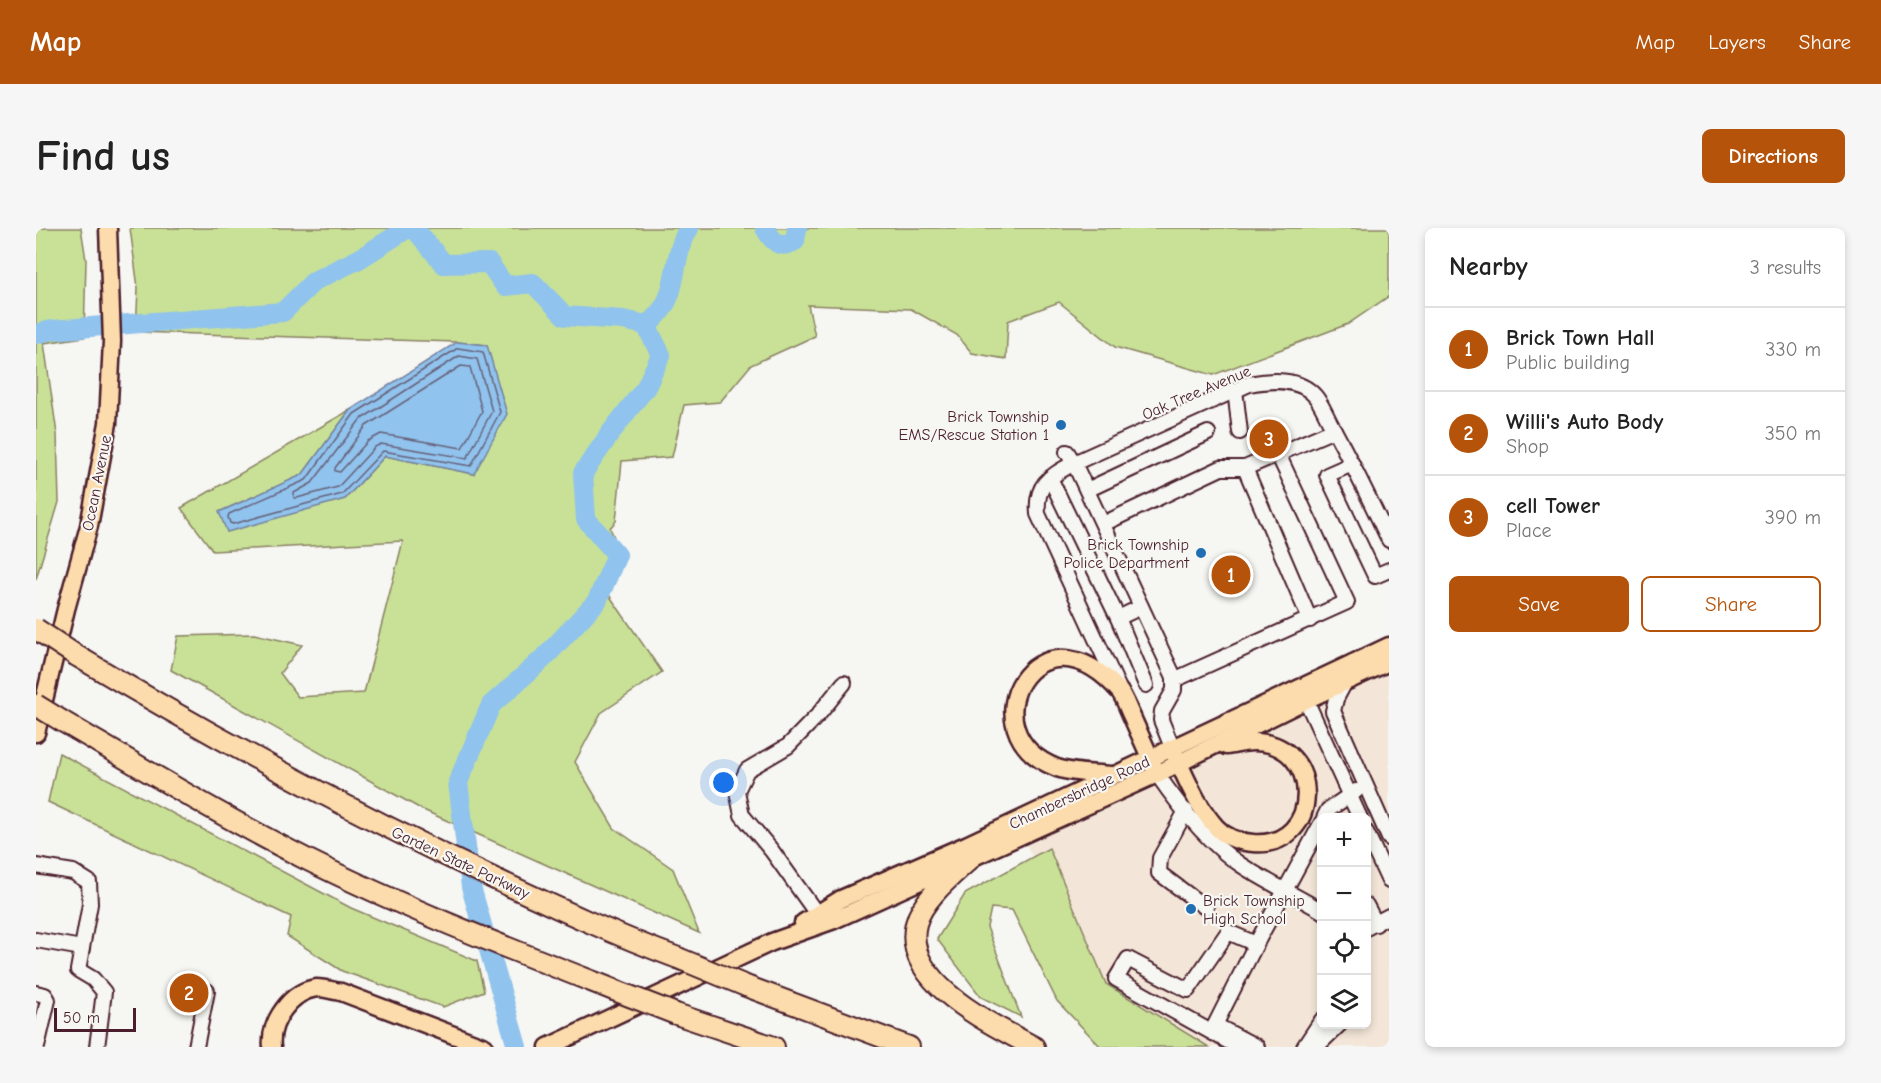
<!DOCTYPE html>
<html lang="en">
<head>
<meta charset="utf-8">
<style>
  body { margin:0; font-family:"Comic Neue",sans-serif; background:#f6f6f6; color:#222 }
  .controls { position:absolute; right:18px; bottom:18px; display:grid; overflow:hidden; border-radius:9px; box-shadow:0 3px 9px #0003 }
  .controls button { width:54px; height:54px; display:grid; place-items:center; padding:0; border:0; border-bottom:2px solid #e0e0e0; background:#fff; color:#222; font:30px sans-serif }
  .scale { position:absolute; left:18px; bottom:15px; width:82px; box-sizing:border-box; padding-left:6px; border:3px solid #4a1f2b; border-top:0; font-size:16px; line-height:21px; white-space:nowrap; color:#4a1f2b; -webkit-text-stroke:4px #f6f6f2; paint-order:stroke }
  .you { position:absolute; left:688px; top:555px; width:21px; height:21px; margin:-15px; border:4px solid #fff; border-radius:50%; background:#1a73e8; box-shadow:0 0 0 9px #1a73e833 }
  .badge { display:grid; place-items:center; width:39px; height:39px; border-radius:50%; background:#b45309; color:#fff; font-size:20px; font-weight:700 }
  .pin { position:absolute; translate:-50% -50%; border:3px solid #fff; box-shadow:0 2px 6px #0006 }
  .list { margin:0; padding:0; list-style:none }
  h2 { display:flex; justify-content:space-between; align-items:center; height:78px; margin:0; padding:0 24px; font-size:26px }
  h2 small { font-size:20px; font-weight:400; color:#767676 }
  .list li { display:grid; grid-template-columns:39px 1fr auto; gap:18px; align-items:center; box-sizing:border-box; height:84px; padding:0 24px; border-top:2px solid #e0e0e0 }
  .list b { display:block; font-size:22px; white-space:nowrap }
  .list p { margin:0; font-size:20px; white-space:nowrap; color:#767676 }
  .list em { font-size:20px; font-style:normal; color:#767676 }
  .actions { display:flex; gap:12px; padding:18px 24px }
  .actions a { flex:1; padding:14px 0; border:2px solid #b45309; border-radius:9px; text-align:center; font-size:21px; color:#b45309 }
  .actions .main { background:#b45309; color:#fff }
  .icon { flex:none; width:33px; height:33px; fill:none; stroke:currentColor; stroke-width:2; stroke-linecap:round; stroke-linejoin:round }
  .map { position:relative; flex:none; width:1353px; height:819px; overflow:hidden; border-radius:9px }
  header { display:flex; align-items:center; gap:36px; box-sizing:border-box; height:84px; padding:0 30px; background:#b45309; color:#fff }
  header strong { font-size:28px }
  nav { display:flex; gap:33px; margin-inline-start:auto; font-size:21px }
  .intro { display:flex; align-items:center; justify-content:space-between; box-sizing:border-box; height:144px; padding:0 36px }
  h1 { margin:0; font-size:42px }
  .button { padding:15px 27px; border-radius:9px; background:#b45309; color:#fff; font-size:21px; font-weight:700 }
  main { display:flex; gap:36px; padding:0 36px }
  aside { flex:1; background:#fff; border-radius:9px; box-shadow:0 3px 9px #0003 }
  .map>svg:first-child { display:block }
</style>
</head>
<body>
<header>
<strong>Map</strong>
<nav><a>Map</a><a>Layers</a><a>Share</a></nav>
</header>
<div class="intro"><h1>Find us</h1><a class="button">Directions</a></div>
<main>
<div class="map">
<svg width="1353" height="819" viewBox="0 0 1353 819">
  <rect width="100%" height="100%" fill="#f6f6f2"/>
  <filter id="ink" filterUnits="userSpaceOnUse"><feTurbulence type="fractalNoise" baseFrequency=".0167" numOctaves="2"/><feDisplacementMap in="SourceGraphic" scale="12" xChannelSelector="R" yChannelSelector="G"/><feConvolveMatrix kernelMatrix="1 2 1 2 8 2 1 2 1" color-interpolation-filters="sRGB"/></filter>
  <g filter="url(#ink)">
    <path fill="#f3e6d8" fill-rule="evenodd" d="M1353,434V819H1175L1063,756L985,607ZM1286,590H1330V796H1286Z"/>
    <g fill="#c8e197" stroke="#898061" stroke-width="1.5">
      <path d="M0,0H45L50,32L48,109L8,115L21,206L23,274L0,351Z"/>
      <path d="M94,0H1353V68L1312,96L1177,147L1079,119L1023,74L972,93L970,131L936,125L921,107L875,81L772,77L779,108L715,137L684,174L648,177L636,229L586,233L580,293L574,300L578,309L571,364L626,444L565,485L539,534L578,600L637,641L663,705L385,581L135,442L142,408L218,406L266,417L244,445L262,469L328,465L367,313L177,323L145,280L314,182L266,247L183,284L309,271L349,228L438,246L451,117L421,114L100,104L102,60Z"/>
      <path d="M23,525L315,680L441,733L448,763L407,779L306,743L251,708L255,689L12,574Z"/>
      <path d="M1013,620L1070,756L1173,819H1065L1021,773L976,682L955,680L951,699L985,789L945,769L901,711L929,666Z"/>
    </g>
    <path fill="#90c3ed" stroke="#74819f" stroke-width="1.5" d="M421,114L451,117L471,186L438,246L349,228L309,271L191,304L183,284L266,247L314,182Z"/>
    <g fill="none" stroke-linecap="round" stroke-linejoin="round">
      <g stroke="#666179" stroke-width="1.5">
        <path d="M422,120L447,124L464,184L435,238L347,223L306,266L197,296L194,295L192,289L193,286L270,252L318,186Z"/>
        <path d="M423,128L441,131L456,183L431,230L345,216L339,219L302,259L261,270H258V265L276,255L324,192Z"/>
        <path d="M425,138L434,139L446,183L426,220L345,206L332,213L304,244L299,243V240L330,198Z"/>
      </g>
      <g stroke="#90c3ed" stroke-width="20">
        <path d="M378,0L408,36L453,35L469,58L497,55L529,88L587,92L610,97"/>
        <path d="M729,0C736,13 744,22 759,13L761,0"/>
        <path d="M610,97C647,72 632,35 653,0"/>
        <path d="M0,106L16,102L247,84L278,53L323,31L372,0"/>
        <path d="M481,819L435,659L422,554L455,477L509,429L561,373L581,327L550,291L547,245L576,203L610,159L625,127L610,97"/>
      </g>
      <defs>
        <g id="minor">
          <path d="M1199,162L1204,204"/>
          <path d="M1031,224L1038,235L1138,449V462L1126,483L1125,492L1136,519"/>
          <path d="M1316,236L1291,247L1339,348L1353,342"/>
          <path d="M1014,250L1082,390"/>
          <path d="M1051,262L1172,205"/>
          <path d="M1067,296L1185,240H1209"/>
          <path d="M1105,379L1082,390L1110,457"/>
          <path d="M1274,392L1209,240L1298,202"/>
          <path d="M1138,452L1311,374L1242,226"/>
          <path d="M1309,454L1300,471L1297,483L1353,610"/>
          <path d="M1084,463L1002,286C999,255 1015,248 1038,235L1213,156C1234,152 1263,149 1279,168C1286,176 1291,190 1297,200C1317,237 1335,274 1353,312"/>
          <path d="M1270,472L1324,590"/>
          <path d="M1121,546C1143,578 1173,616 1205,637C1231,654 1259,667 1286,683"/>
          <path d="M1150,583L1124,630L1123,645L1170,680"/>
          <path d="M1288,590L1292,582L1320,563"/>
          <path d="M1330,604L1353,653"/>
          <path d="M0,638L37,644L53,654L54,676L42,742L57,751L68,764L61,819"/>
          <path d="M1330,677L1340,696"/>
          <path d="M781,686L736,623L706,587L701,563L711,542L752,518L782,487L808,455"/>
          <path d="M1330,700L1353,688"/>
          <path d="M0,712L46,720"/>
          <path d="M1220,716L1286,594"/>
          <path d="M0,765L9,767L12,772L1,819"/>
          <path d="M160,819L171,763"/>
          <path d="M1202,819L1080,751L1092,731L1152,762L1192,704L1220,716L1179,797L1221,819"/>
          <path d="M1268,819L1286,792"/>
          <path d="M1280,819L1304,796"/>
        </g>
        <g id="major">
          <path d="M0,505L30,381L53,298L72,195L76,113L72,0"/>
          <path d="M1139,527C1151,552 1161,578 1180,599C1189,609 1203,614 1217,615C1287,621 1288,513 1217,514C1208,514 1199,517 1190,518"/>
          <path d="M1075,547C1058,545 1038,546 1021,540C927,504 1002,369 1084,464C1089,471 1092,481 1096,489C1103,505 1111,522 1118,539"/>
          <path d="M767,695L805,671L930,617L1353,418"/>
          <path d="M236,819C233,794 255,763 281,760C289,760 298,763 305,764L449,819"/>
          <path d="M512,819L736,714L798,692L1121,546L1270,472L1353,434"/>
        </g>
        <g id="highway">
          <path d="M41,428C177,509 315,584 459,651C519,679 579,707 642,730"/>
          <path d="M26,493C106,540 185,588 268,630C368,680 474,721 578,762"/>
          <path d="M935,630C918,646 886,671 880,696C865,754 957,797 998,819"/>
          <path d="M710,758L873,819"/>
          <path d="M640,786L738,819"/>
        </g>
      </defs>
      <use href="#minor" stroke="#4a1f2b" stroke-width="18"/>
      <use href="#major" stroke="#4a1f2b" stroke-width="21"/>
      <use href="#highway" stroke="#4a1f2b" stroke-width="24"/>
      <use href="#minor" stroke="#f6f6f2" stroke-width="14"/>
      <use href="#major" stroke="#fcdcac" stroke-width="16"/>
      <use href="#highway" stroke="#fcdcac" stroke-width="20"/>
      <defs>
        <g id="highway-bridge">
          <path d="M0,401L41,428"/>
          <path d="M0,477L26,493"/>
          <path d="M642,730L710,758"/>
          <path d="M578,762L640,786"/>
        </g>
      </defs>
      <use href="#highway-bridge" stroke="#4a1f2b" stroke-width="24" stroke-linecap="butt"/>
      <use href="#highway-bridge" stroke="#fcdcac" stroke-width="20"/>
    </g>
  </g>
  <g fill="#1f6fb2" stroke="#f6f6f2" stroke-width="2">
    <circle cx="1025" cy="197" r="6"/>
    <circle cx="1165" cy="325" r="6"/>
    <circle cx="1155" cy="681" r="6"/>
  </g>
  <g text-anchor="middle" stroke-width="4.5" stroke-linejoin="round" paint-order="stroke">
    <g font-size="16" fill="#4a1f2b" stroke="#f6f6f2">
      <text transform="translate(1160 164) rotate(-23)" y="6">Oak Tree Avenue</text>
      <text transform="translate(60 255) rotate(-79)" y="6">Ocean Avenue</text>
      <text transform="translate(1043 564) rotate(-25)" y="6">Chambersbridge Road</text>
      <text transform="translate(425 634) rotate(25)" y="6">Garden State Parkway</text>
    </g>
    <g font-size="16" fill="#4a1f2b" stroke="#f6f6f2" text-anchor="end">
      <text x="1013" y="194">Brick Township<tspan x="1013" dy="18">EMS/Rescue Station 1</tspan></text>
      <text x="1153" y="322">Brick Township<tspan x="1153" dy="18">Police Department</tspan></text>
      <text x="1167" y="678" text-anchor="start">Brick Township<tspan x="1167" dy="18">High School</tspan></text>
    </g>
  </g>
</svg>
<div class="controls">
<button>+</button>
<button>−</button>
<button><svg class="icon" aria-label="locate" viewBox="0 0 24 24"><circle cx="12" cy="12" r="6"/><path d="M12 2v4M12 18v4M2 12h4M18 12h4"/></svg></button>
<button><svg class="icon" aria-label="layers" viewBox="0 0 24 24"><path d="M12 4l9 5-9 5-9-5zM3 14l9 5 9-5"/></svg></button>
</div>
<div class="scale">50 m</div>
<div class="you"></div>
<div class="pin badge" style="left:1195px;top:347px">1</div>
<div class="pin badge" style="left:153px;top:765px">2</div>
<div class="pin badge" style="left:1233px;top:211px">3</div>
</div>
<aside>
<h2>Nearby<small>3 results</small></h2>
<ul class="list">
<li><span class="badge">1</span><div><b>Brick Town Hall</b><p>Public building</p></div><em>330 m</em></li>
<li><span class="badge">2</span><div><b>Willi's Auto Body</b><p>Shop</p></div><em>350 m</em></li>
<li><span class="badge">3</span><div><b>cell Tower</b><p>Place</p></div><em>390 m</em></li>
</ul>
<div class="actions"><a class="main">Save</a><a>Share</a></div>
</aside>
</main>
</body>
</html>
